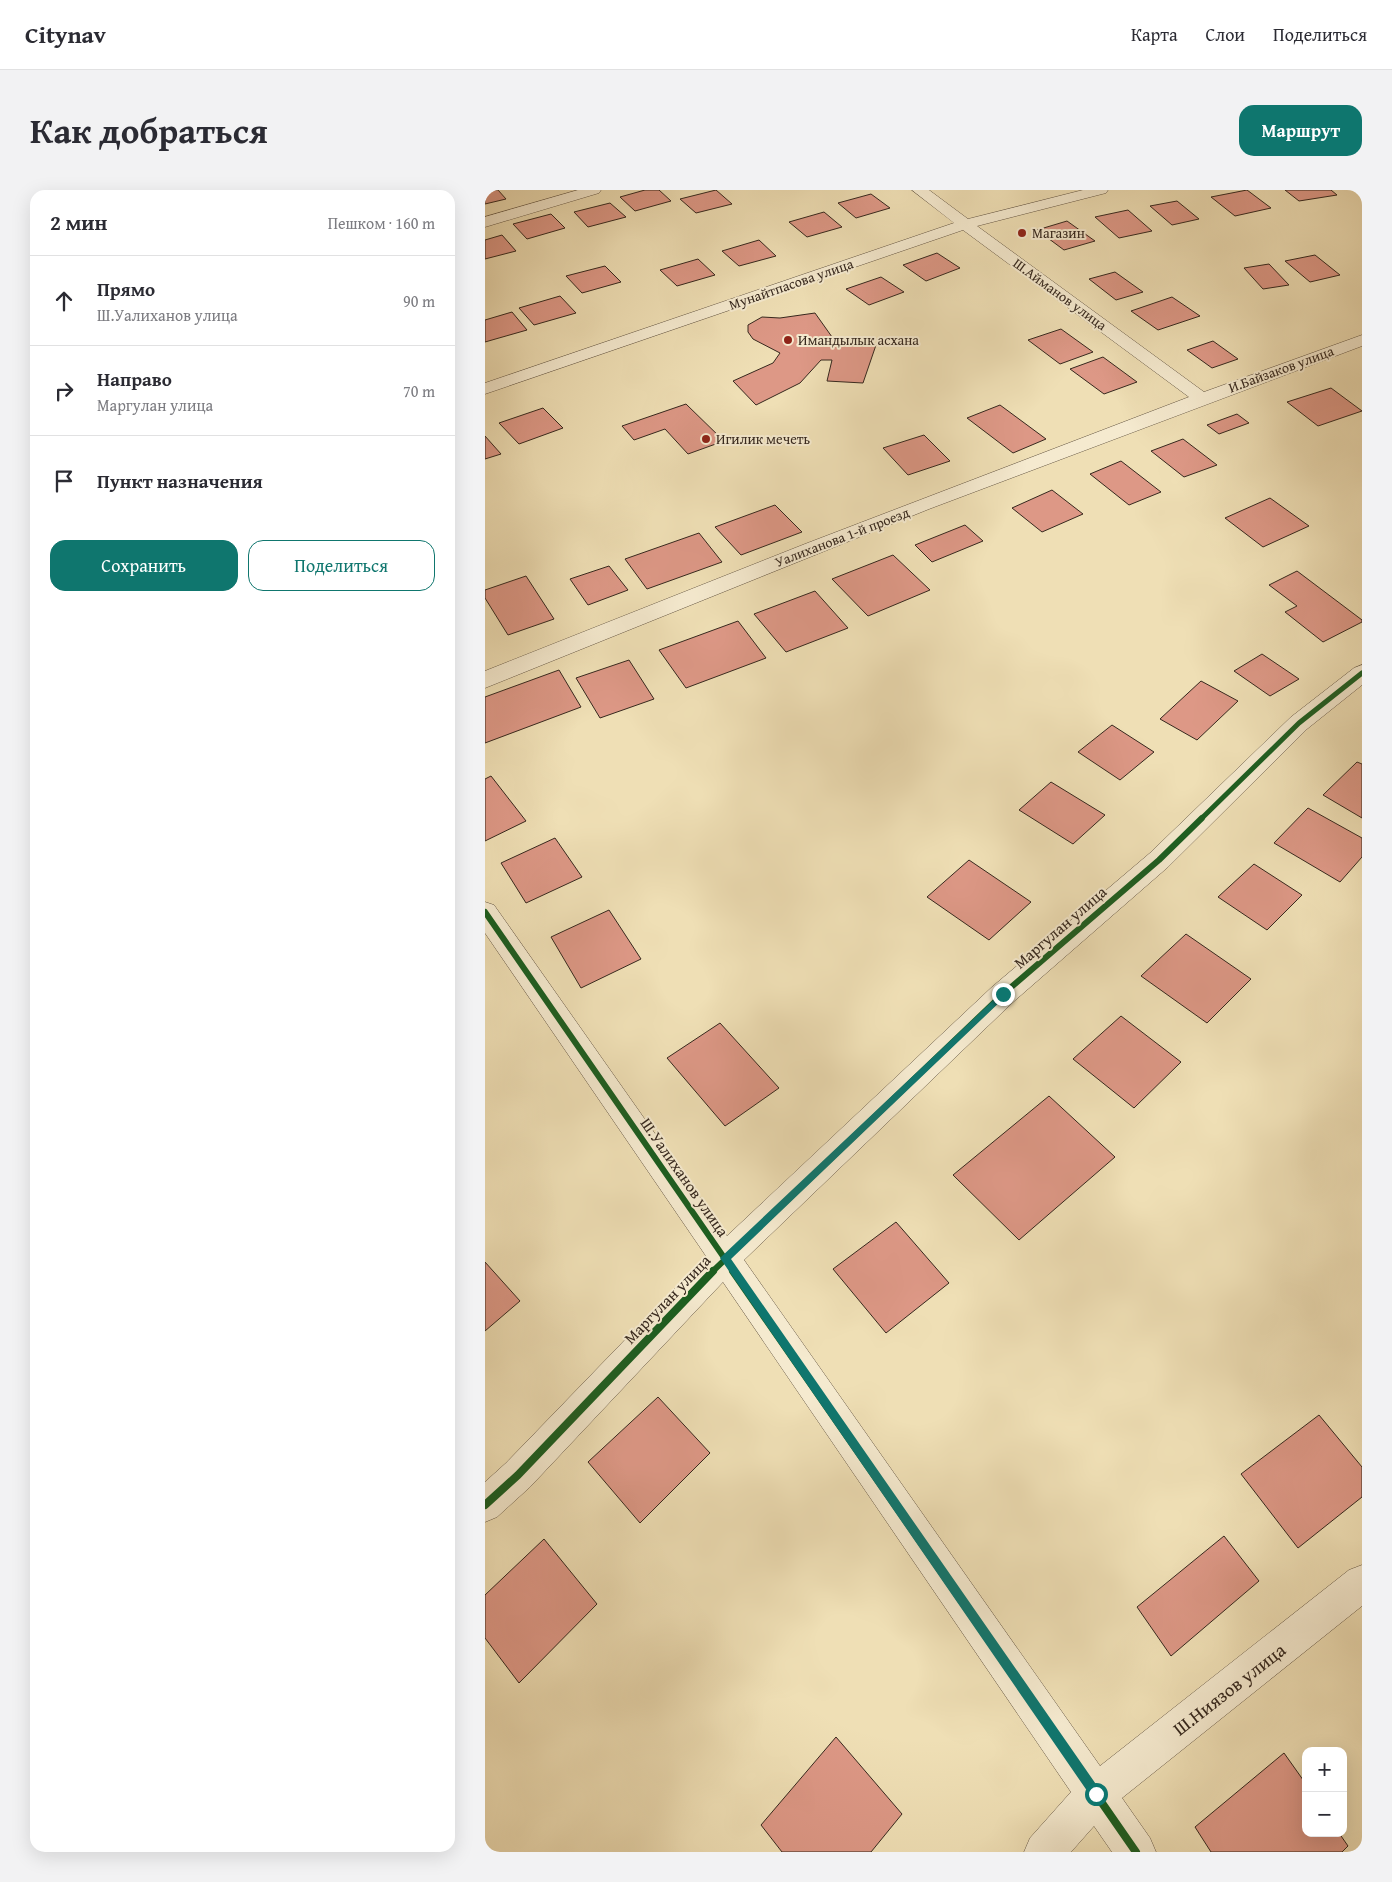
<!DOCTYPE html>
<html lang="ru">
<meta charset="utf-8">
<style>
body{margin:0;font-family:"Gentium Book Plus",serif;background:#f2f2f3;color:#2b2b33}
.controls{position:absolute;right:15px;bottom:15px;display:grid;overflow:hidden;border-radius:10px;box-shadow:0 5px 20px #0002}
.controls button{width:45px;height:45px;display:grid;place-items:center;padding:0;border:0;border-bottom:1px solid #e1e1e2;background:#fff;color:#2b2b33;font:25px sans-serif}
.stop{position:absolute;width:15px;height:15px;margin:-11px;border:4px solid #0f766e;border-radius:50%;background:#fff}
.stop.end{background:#0f766e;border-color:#fff;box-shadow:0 1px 5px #0008}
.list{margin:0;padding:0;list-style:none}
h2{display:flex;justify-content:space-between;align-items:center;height:65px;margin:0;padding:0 20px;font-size:21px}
h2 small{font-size:16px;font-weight:400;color:#7c7c81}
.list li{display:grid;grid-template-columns:32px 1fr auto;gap:15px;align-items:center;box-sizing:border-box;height:90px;padding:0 20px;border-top:1px solid #e1e1e2}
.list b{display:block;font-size:19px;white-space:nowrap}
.list p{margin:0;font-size:16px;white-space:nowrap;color:#7c7c81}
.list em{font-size:16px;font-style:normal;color:#7c7c81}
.actions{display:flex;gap:10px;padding:15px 20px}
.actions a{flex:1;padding:11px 0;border:1px solid #0f766e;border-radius:15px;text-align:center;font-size:18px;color:#0f766e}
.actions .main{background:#0f766e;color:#fff}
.icon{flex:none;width:28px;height:28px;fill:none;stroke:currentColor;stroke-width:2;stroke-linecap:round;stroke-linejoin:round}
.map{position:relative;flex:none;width:877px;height:1662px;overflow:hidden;border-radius:15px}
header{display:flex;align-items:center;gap:30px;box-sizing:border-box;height:70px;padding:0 25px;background:#fff;border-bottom:1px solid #e1e1e2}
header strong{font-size:24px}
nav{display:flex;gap:28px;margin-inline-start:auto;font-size:18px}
.intro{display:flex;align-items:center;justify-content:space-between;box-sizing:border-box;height:120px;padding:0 30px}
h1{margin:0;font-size:35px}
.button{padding:12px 22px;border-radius:15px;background:#0f766e;color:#fff;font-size:18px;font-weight:700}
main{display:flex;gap:30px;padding:0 30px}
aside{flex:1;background:#fff;border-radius:15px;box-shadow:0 5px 20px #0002}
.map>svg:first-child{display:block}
.building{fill:#dd9886;stroke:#36281e}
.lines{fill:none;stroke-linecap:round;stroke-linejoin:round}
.street-casing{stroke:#645644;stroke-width:1}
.street{fill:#f5eacf;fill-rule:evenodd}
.cycleway-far2-casing{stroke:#f5eacf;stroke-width:8}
.cycleway-far1-casing{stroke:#f5eacf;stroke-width:9}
.cycleway-casing{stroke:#f5eacf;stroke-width:11}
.cycleway-far2{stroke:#1b5e20;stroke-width:5}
.cycleway-far1{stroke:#1b5e20;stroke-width:6}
.cycleway{stroke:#1b5e20;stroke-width:8}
.route{fill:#0f766e}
.poi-dot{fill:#8f2418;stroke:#f5eacf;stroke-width:2}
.labels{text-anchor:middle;stroke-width:4;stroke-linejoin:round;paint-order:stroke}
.far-poi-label{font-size:14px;fill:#36281e;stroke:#f5eacf;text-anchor:start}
.far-street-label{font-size:14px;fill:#36281e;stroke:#f5eacf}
.street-label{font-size:16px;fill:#36281e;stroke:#f5eacf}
.near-street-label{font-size:19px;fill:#36281e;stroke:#f5eacf}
</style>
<header>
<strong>Citynav</strong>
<nav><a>Карта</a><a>Слои</a><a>Поделиться</a></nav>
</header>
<div class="intro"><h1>Как добраться</h1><a class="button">Маршрут</a></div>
<main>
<aside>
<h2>2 мин<small>Пешком · 160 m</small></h2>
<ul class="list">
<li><svg class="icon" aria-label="ahead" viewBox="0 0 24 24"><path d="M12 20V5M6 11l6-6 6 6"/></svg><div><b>Прямо</b><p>Ш.Уалиханов улица</p></div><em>90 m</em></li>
<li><svg class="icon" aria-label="right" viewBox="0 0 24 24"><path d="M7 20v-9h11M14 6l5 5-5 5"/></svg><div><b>Направо</b><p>Маргулан улица</p></div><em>70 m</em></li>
<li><svg class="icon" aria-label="arrive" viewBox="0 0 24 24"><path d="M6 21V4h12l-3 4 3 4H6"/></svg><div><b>Пункт назначения</b></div></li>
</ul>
<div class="actions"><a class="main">Сохранить</a><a>Поделиться</a></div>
</aside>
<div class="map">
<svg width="877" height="1662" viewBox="0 0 877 1662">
<rect width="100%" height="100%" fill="#efdfb5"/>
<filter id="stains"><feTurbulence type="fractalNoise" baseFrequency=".004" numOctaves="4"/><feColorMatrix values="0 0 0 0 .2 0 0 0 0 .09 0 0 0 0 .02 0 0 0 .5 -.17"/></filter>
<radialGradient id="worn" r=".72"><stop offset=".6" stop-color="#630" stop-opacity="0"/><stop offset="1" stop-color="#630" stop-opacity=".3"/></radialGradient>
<path class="building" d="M0 0H13L21 9 0 14Z
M160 0H174L186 11 150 21 135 7Z
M231 0 247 14 211 23 195 9Z
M762 0 786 18 750 26 726 7Z
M800 0H846L852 5 814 11Z
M386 4 405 18 371 28 353 13Z
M692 11 714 29 687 35 665 16Z
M125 13 141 27 103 37 89 22Z
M643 20 667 41 634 48 610 27Z
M339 22 357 37 322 47 304 32Z
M66 24 80 38 42 49 28 34Z
M582 31 610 51 579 60 552 40Z
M17 45 31 61 0 69V50Z
M274 50 291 66 254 76 237 61Z
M452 63 475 78 441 91 418 75Z
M830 65 855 85 825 92 800 71Z
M213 69 230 85 192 96 175 80Z
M784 74 804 95 778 99 759 78Z
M120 76 136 92 97 103 81 86Z
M630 82 658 102 631 110 604 89Z
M396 87 419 102 384 115 361 99Z
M75 106 91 123 49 135 34 118Z
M687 107 715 126 673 140 646 121Z
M27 122 42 140 0 152V130Z
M330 123 352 154 391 155 378 193 342 191 347 170H336L315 193 271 215 248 191 288 173 295 163 268 149 263 142V135L277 127 295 128Z
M576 139 608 162 575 174 543 150Z
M728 151 753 169 727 178 702 160Z
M618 167 652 192 619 204 585 179Z
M846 198 877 221 833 236 802 212Z
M201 214 239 251 203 264 180 239 149 250 137 236Z
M515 215 561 249 528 263 482 228Z
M58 218 78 238 34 254 14 233Z
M752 224 764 233 734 244 722 235Z
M439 245 465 271 423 285 398 258Z
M0 246 16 264 0 269Z
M698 249 732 275 699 287 666 261Z
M636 271 676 302 644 315 605 284Z
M567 300 598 324 557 342 527 318Z
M785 308 824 336 778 357 740 328Z
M290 315 317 342 256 365 230 337Z
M480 335 498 351 447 372 430 355Z
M214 343 237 372 162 399 140 369Z
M408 365 445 400 383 426 347 389Z
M124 376 143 400 103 415 85 389Z
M812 381 877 430V432L838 452 800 422 812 416 784 395Z
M41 386 69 429 23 445 0 408V400Z
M330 401 363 438 301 462 269 424Z
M253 431 281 468 201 498 174 460Z
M777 464 814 489 785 506 749 481Z
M144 470 169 509 115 528 91 488Z
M74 480 96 517 0 553V507Z
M716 491 753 511 712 550 675 529Z
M627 535 669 562 635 590 593 562Z
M872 572 877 574V628L838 605Z
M6 586 41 631 0 651V589Z
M566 592 620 625 588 654 534 620Z
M823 618 877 648V667L855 692 789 653Z
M70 648 97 687 41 713 16 673Z
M484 670 546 712 504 750 442 707Z
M769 674 817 705 782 740 733 707Z
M124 720 156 769 96 798 66 747Z
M701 744 766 789 722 833 656 786Z
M636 826 696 872 649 918 588 869Z
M235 833 294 898 240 936 182 868Z
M564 906 630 967 534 1050 468 985Z
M411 1032 464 1093 401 1143 348 1079Z
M0 1072 35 1111 0 1141Z
M173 1207 225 1263 155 1333 103 1272Z
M834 1225 877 1277V1307L813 1358 756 1284Z
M739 1346 774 1391 686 1466 652 1417Z
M59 1349 112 1414 34 1493 0 1448V1405Z
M351 1547 417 1624 386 1662H297L276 1635Z
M799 1563 821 1594V1643H854L863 1656 857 1662H726L710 1637Z"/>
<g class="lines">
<defs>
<path id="street" d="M93 0H116L114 3 0 37V27Z
M427 0H444L483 29 598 0H623L621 3 492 36 719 202 877 145V156L444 319 0 498V481L320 354 704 207 478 40 0 204V193L469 33Z
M877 475V495L822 539 683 677 527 813 259 1070 615 1576 864 1380 877 1375V1416L637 1608 665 1648 671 1662H627L609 1636 586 1662H539L545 1648 586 1602 238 1092 45 1297 12 1327 0 1332V1292L21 1273 221 1066 0 743V712L9 715 242 1046 507 797 665 663 806 527 869 478Z"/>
</defs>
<use href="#street" class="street-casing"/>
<use href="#street" class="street"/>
<defs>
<path id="cycleway-far2" d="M716 629 814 533 877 483"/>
<path id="cycleway-far1" d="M0 722 249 1082
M227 1082 517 805 674 670 717 628"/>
<path id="cycleway" d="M248 1081 651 1662
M0 1315 33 1285 228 1081"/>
</defs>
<use href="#cycleway-far2" class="cycleway-far2-casing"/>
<use href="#cycleway-far1" class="cycleway-far1-casing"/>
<use href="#cycleway" class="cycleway-casing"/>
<use href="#cycleway-far2" class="cycleway-far2"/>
<use href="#cycleway-far1" class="cycleway-far1"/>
<use href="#cycleway" class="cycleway"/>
</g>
<path class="route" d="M518 801 522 804 520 807 246 1069 615 1600 617 1604 611 1610 607 1608 235 1068Z"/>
<g class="poi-dot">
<circle cx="537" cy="43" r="5"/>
<circle cx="303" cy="150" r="5"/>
<circle cx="221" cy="249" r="5"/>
</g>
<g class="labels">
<g class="far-poi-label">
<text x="547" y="48">Магазин</text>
<text x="313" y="155">Имандылык асхана</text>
<text x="231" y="254">Игилик мечеть</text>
</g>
<g class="far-street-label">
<text transform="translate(306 94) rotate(-19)" y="5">Мунайтпасова улица</text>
<text transform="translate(575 104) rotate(36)" y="5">Ш.Айманов улица</text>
<text transform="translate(796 179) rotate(-20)" y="5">И.Байзаков улица</text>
<text transform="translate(357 347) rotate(-21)" y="5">Уалиханова 1-й проезд</text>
</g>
<g class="street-label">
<text transform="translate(575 737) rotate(-41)" y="6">Маргулан улица</text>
<text transform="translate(200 987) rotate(55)" y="6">Ш.Уалиханов улица</text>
<text transform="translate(182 1109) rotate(-46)" y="6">Маргулан улица</text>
</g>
<g class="near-street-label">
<text transform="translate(744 1499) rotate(-38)" y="7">Ш.Ниязов улица</text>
</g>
</g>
<rect width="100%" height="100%" filter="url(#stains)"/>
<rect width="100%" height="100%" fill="url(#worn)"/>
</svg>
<div class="controls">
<button>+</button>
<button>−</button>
</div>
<div class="stop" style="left:611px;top:1604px"></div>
<div class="stop end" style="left:518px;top:804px"></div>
</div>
</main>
